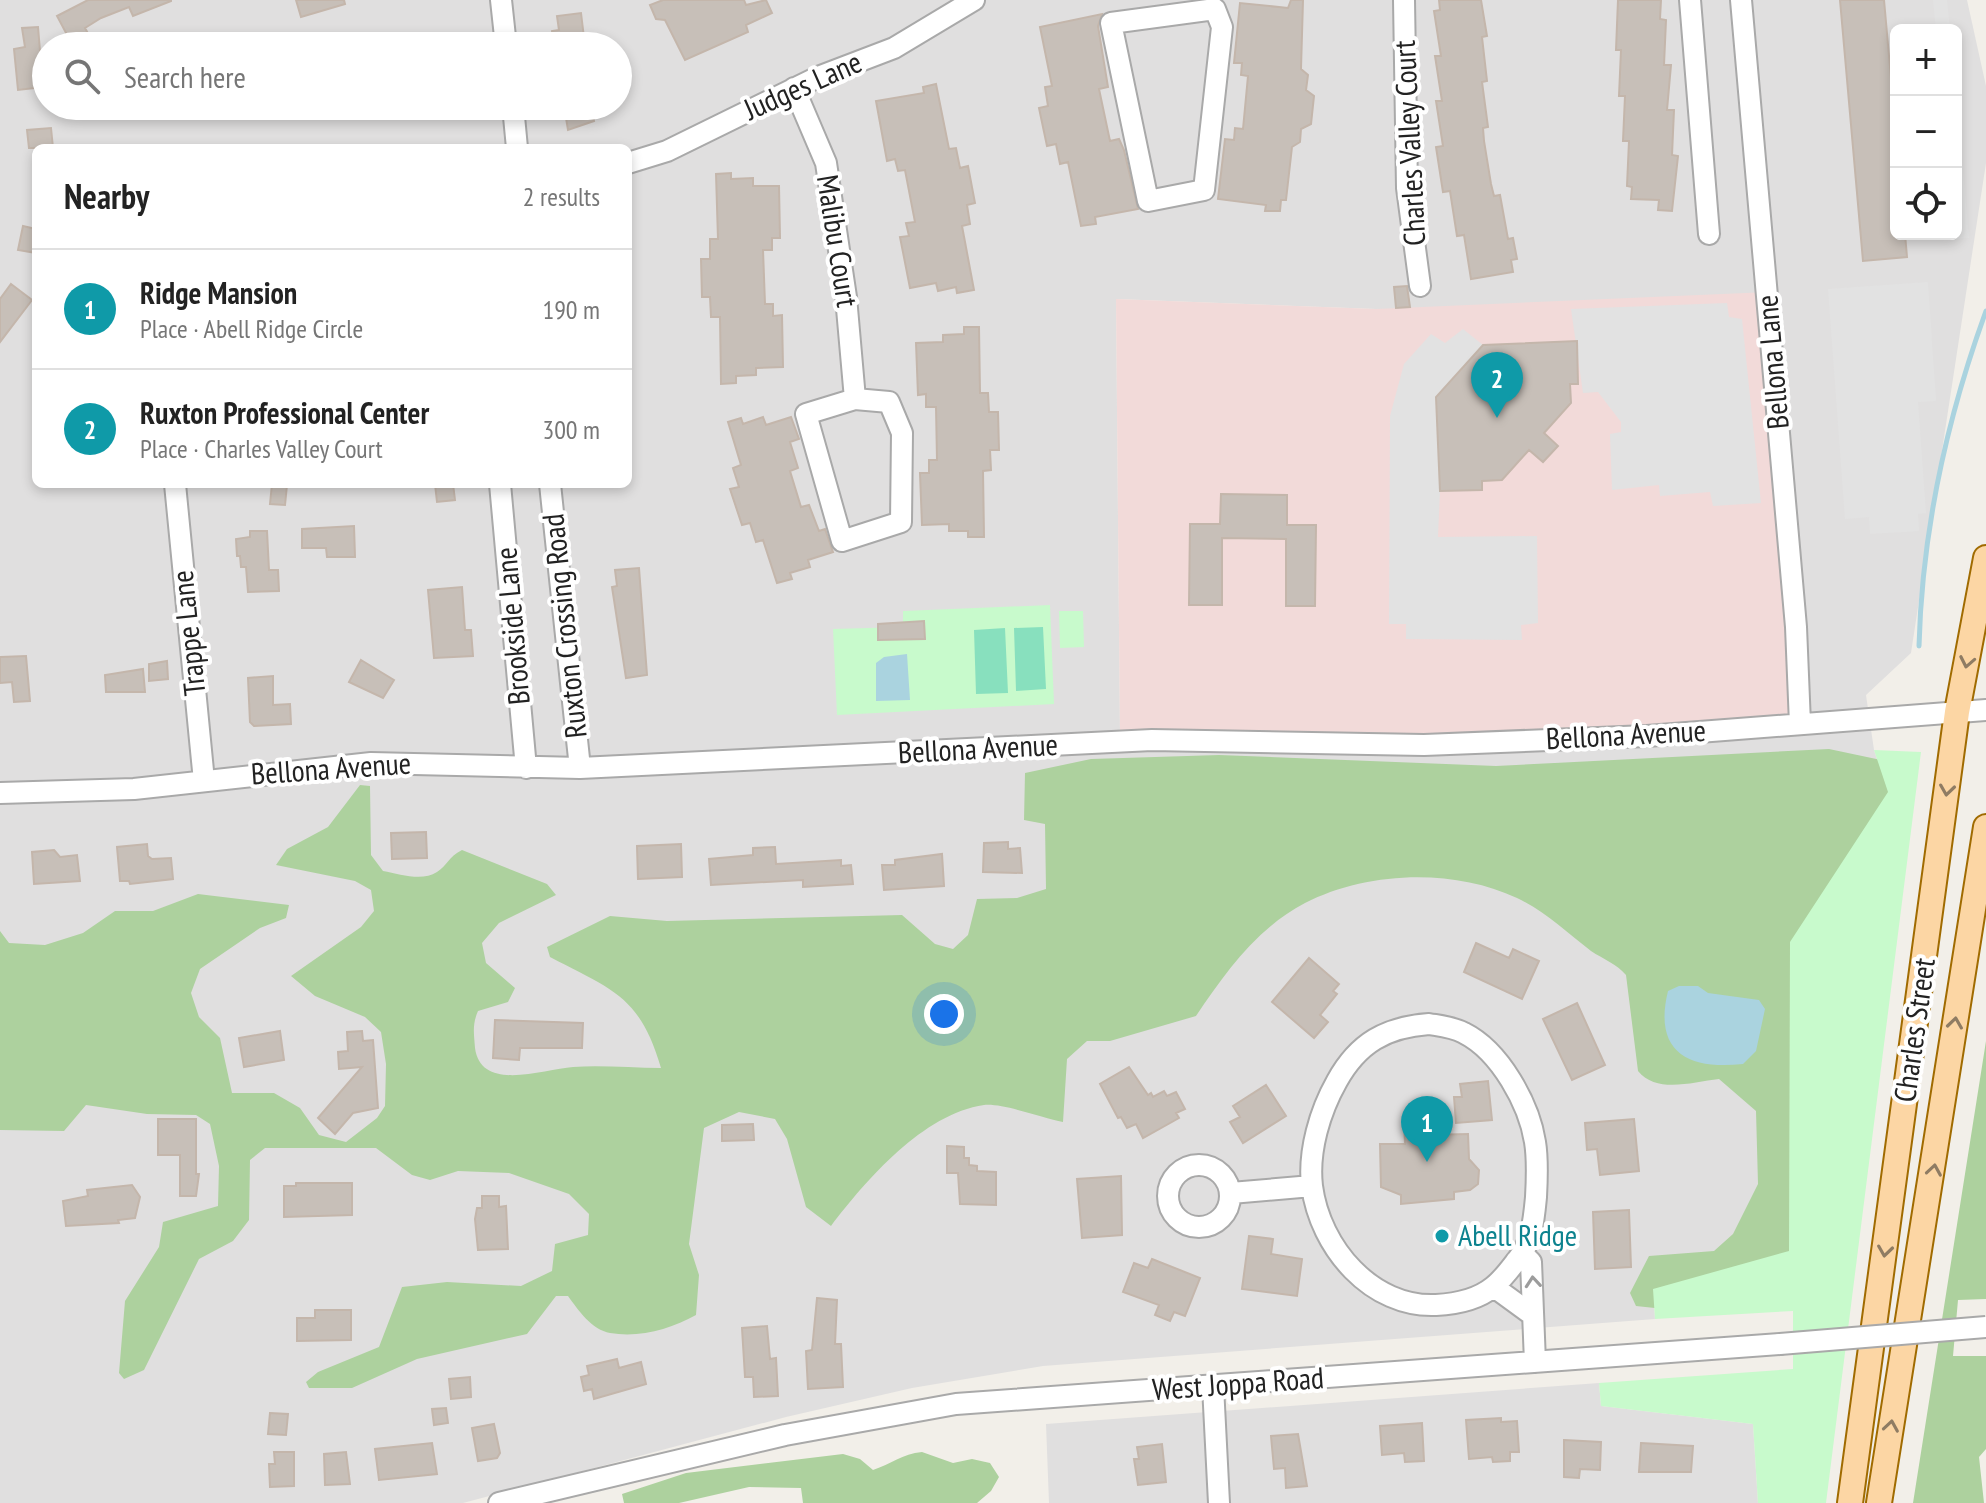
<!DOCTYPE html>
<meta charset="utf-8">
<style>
body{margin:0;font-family:"PT Sans Narrow",sans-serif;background:#f6f6f6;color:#222}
.controls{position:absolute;right:24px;top:24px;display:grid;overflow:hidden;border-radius:12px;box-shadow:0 4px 12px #0003}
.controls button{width:72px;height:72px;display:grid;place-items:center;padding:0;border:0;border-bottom:2px solid #e0e0e0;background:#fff;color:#222;font:40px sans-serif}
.you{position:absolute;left:944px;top:1014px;width:28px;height:28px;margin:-20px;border:6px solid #fff;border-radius:50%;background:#1a73e8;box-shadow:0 0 0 12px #1a73e833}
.badge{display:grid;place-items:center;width:52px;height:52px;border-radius:50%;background:#d40000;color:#fff;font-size:26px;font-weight:700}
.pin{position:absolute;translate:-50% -66px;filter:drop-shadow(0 2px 4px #0008)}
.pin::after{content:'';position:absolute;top:42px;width:28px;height:24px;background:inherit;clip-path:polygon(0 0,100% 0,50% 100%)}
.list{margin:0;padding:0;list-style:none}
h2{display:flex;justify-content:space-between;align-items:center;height:104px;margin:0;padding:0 32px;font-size:34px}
h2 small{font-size:26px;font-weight:400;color:#767676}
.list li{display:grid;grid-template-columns:52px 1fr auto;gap:24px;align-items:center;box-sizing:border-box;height:120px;padding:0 32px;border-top:2px solid #e0e0e0}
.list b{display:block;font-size:30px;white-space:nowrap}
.list p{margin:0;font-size:26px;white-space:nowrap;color:#767676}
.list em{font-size:26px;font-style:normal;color:#767676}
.icon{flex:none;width:44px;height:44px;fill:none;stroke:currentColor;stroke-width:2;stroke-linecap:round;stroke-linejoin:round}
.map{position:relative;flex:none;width:1986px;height:1503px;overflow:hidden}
.search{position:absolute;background:#fff;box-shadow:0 4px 12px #0003;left:32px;top:32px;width:600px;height:88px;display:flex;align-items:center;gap:20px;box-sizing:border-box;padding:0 28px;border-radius:44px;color:#767676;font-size:30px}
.panel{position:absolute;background:#fff;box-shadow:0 4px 12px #0003;left:32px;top:144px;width:600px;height:344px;border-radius:12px}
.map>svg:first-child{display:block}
.residential{fill:#e0dfdf;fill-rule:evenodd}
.commercial{fill:#f2dad9}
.forest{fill:#add19e}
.park{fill:#c8facc}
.pitch{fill:#88e0be}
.parking{fill:#e2e2e2}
.water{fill:#aad3df}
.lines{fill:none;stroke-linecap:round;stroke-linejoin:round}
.stream{stroke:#aad3df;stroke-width:5}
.building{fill:#c7bfb8;stroke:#c4b6ab;stroke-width:2}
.minor-casing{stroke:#a9a9a9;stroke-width:24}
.major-casing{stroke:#a06b00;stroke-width:28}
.minor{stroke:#fff;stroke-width:20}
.major{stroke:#fcd6a4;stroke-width:24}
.minor-bridge-casing{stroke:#a9a9a9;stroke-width:24;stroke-linecap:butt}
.minor-bridge{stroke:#fff;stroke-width:20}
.oneway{stroke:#8f7c63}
.oneway2{stroke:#9c9c9c}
.culture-dot{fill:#0f9aa8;stroke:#fff;stroke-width:3}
.labels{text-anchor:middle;stroke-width:8;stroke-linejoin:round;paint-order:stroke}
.street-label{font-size:30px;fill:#222;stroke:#fff}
.culture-label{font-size:30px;fill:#0d838f;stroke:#fff;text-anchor:start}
</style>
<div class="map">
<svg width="1986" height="1503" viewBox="0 0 1986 1503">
<rect width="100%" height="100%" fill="#f2efe9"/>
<path class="residential" d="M0 0H1967L1986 86V163L1911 653 1866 695 1874 750 1888 792 1790 1251 1653 1289 1655 1319 1043 1366 912 1388 786 1417 463 1503H0ZM1896 30H1956V234H1896ZM46 46H618V106H46ZM36 148H628V484H36ZM1116 299 1376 309 1120 737Z
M1599 1383 1601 1406 1753 1424 1758 1503H1049L1046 1424Z"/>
<path class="commercial" d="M1769 292 1801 728 1454 740 1120 737 1116 299 1376 309Z"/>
<path class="forest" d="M1829 749 1900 764 1859 1226 1683 1311 1636 1306 1630 1293 1649 1256 1714 1251 1733 1234 1758 1184 1756 1111 1719 1079C1692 1082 1657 1094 1638 1071L1626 975C1617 964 1603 959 1591 951 1566 932 1546 912 1517 898 1454 868 1367 871 1305 903 1257 928 1225 973 1196 1016L1110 1041H1087L1067 1059 1063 1122C1043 1118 1003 1103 984 1105 923 1114 867 1179 831 1226L806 1207 787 1139 775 1119 739 1112 704 1128 689 1244 699 1275 696 1315C671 1329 640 1338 610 1333 592 1330 578 1310 568 1296H556L527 1334 417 1359 352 1388H309L306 1382 318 1372 379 1347 402 1287 447 1282 521 1286 552 1271 555 1244 588 1235 589 1214 569 1194 509 1173 458 1171 430 1180 412 1175 376 1148H265L250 1160 249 1220 233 1241 199 1259 144 1370 124 1379 119 1373 125 1301 159 1247 163 1222 218 1206 219 1166 210 1124 196 1115 147 1114 86 1105 64 1131 0 1130V931L9 943 45 945 83 933 115 911H153L198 894 289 905 286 918 260 928 200 969 191 993 199 1017 220 1038 232 1093H274L300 1108 319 1135 346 1142 377 1118 385 1106 386 1064 381 1032 365 1017 315 996 291 976 361 927 374 911 371 890 355 881 276 865 287 849 328 827 360 785 370 786 371 855 383 871C400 874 422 882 437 872 447 866 448 857 462 850L547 884 556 895 499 923 482 943 486 963 515 988 508 1002 478 1011C472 1025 474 1033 475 1048 481 1093 544 1069 573 1067 602 1065 632 1068 661 1068 640 996 613 990 550 957L547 947 610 916 667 921 902 915 935 944 953 949 968 935 977 899 1017 898 1046 889 1045 824 1024 820 1025 773 1091 759 1219 755 1496 766Z
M1986 1041V1299L1958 1300 1953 1356H1986V1449L1979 1457 1984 1503H1913Z
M922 1452 953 1463 972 1459 990 1463 999 1477 991 1491 977 1503H803L801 1488 749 1487 679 1503H624L622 1494 686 1473 843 1454 860 1459 873 1470C891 1464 902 1454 922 1452Z"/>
<path class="park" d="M1050 605 1054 704 837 715 833 629 903 627V611Z
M1059 611H1083L1084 647 1060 648Z
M1874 750 1921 752 1826 1503H1758L1753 1424 1601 1406 1599 1383 1793 1369V1311L1655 1319 1653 1289 1789 1251 1790 942 1888 792Z"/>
<path class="pitch" d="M1043 627 1046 689 1016 691 1014 628Z
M1005 628 1008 693 976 694 974 630Z"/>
<path class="parking" d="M1933 0H1947L1950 30H1936Z
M1956 95 1969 238 1954 239 1956 234Z
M1928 282 1936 401 1918 402 1926 513 1918 514 1919 531 1870 534 1869 517 1845 519 1828 289Z
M1727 303 1729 317 1742 319 1761 503 1713 506 1710 492 1660 496 1659 485 1612 490 1610 434 1621 432V422L1598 392 1583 393 1571 309Z
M1463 329 1483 345 1436 397 1440 491 1438 537 1537 536 1538 623 1521 625 1522 640 1406 639V624H1389L1390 416 1404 364 1431 334 1445 343Z"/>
<path class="water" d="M907 654 910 700 876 701V663L884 657Z
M1679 986H1698L1708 993 1759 1000 1765 1009 1756 1051 1743 1064C1688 1070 1653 1052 1668 991Z"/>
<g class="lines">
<path class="stream" d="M1919 646C1922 532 1947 418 1986 311"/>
</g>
<path class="building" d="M88 0H171V1L133 16 129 7 101 18 85 28 95 46H73L57 16Z
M296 0H344L345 4 301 17Z
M663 0H744L746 5 766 0 772 13 746 25 748 32 685 60 665 20 656 19 650 5Z
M1291 0H1303L1301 69 1308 75 1306 90 1314 96 1311 124 1301 129 1300 142 1292 147 1286 200H1281L1280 211H1265L1266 205 1218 199 1225 139 1234 140 1235 128 1243 129 1248 76 1241 75 1242 63H1234L1240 3 1288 8Z
M1439 0H1481L1487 36 1482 37 1487 81 1482 82 1488 127 1483 128 1484 141 1491 184 1494 196 1500 195 1508 239 1513 238 1517 259 1511 260 1513 272 1471 279 1464 235 1457 236 1450 191 1443 192 1436 147 1443 146 1436 101H1442L1435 56H1441L1434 11 1440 10Z
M1618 0H1661L1660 19 1666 20 1664 65H1671L1667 110H1674L1672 155 1678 156 1672 211 1658 210 1659 200 1631 199 1632 187 1627 186 1629 141H1623L1625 96H1619L1621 50H1616Z
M1840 0H1884L1896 134V234H1905L1907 257 1863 261Z
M581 13 585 46H554L552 31 559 30 557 16Z
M1102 14 1098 26 1108 87 1099 89 1110 141 1119 139 1124 150 1138 209 1095 217 1096 224 1081 226 1068 162 1060 164 1056 144 1047 146 1039 108 1048 106 1045 87 1052 86 1040 27Z
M38 27 43 87 18 90 14 49 25 47 22 28Z
M936 84 949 149 956 148 960 168 968 166 975 203 967 205 970 224 962 226 974 290 957 293 956 287 938 291 936 283 910 288 900 237 909 236 906 223 915 222 905 170 898 171 895 159 887 161 876 101 924 93 923 87Z
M564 106H591L594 121 568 130Z
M51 128 53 148H29L27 130Z
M731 173V179L753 178V186H779L780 238H772V250H763L765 304H773V316L782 315 783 367 756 368V375L736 376V383L721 384 720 317H711L710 297H702L701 259H710V239H718L716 174Z
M23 226 36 229V253L18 250Z
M11 284 32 300 0 342V299Z
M1407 286 1410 307 1396 308 1394 287Z
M964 327H979L980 393H988L989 412H998L999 450H990L991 470 983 471 984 537H968V531H949V524L922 525 920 473H929V460H937L936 407H926V394L918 395 916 343 943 342V335L964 334Z
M1577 341 1578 384H1570L1571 403 1544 433 1558 446 1543 462 1529 450 1502 480 1482 481V490L1440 491 1436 397 1483 345Z
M763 417 766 425 791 417 799 439 790 442 798 468 790 471 801 507 809 505 819 531 825 529 833 552 808 560 810 567 790 573 792 579 777 583 763 540 756 542 750 523 742 525 730 489 739 487 733 468 741 465 728 422 741 418 743 424Z
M272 484 287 485 285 505 270 504Z
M435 484H453L455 500 437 502Z
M1221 494 1287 495V525H1316L1315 606H1286V539L1222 538V605H1189L1190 524H1220Z
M354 526 355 557H327L326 548H302V529Z
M250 531H267L269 570H278L279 591 248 592 246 567H241L240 556H237L236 539 250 537Z
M639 568 647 675 626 678 612 587 617 586 615 570Z
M462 587 465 630H471L473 656 434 658 428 590Z
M924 621 925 639 878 640V624Z
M26 656 30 701 14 702 12 682 0 683V657Z
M361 660 394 680 383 698 349 682Z
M167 661 168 679 149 681V664Z
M143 669 145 692H106L105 675Z
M273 676V705L290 704 291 724 254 726 250 722 248 678Z
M426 832 427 858 392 859 391 833Z
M1008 842V849L1020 848 1022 873 983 872 984 843Z
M147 844 148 856 152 859 171 858 173 879 130 884 129 881H120L117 847Z
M681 844 682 877 638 879 637 846Z
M775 847 776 864 841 860V866L851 865 853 884 803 887V880L711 885 709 859 753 855V848Z
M54 850 60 857 77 855 80 881 34 884 32 852Z
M942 854 944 886 884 890 882 865H895V860Z
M1476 943 1509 958 1513 949 1539 961 1522 999 1464 972Z
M1309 958 1339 984 1333 991 1337 994 1320 1015 1328 1022 1314 1038 1272 1002Z
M1577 1003 1605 1065 1572 1080 1543 1019Z
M495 1020 583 1023 582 1048H520L519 1060 493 1058Z
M280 1031 284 1060 244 1067 239 1038Z
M362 1031 363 1041 373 1040 378 1108 353 1113 335 1134 318 1118 362 1067 339 1069 338 1052 348 1051 347 1032Z
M1129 1067 1148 1095 1151 1093 1153 1097 1164 1091 1167 1096 1176 1092 1185 1109 1176 1113 1179 1118 1143 1138 1136 1124 1127 1128 1121 1117 1118 1118 1100 1084Z
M1488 1081 1492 1120 1456 1123 1454 1097H1462L1460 1084Z
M1266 1085 1286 1116 1243 1143 1230 1122 1240 1117 1233 1106Z
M158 1119H196V1174H199L196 1196H180V1155H158Z
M1634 1119 1639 1171 1600 1175 1597 1149 1587 1150 1585 1123Z
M1404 1122 1424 1123 1426 1135 1468 1134 1469 1159 1479 1170 1478 1184 1470 1190 1454 1192V1199L1401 1204V1195L1381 1187 1380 1144H1405Z
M753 1124 754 1140 722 1141V1125Z
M947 1146 964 1147V1158H969V1165L977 1166V1171L996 1172V1205L960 1204 958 1173H947Z
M1121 1176 1122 1235 1082 1238 1077 1179Z
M296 1183H352V1215L284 1217V1186H296Z
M132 1185 140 1197 135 1218 118 1220 119 1223 66 1226 63 1201 88 1196 87 1190Z
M482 1196H499V1207L506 1206 508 1249 478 1250 475 1219 477 1208H482Z
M1629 1210 1631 1267 1595 1269 1593 1212Z
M1249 1236 1273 1239 1271 1254 1302 1259 1297 1296 1242 1289Z
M1152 1259 1200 1278 1185 1316 1174 1312 1170 1321 1155 1315 1159 1305 1123 1292 1134 1263 1148 1268Z
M817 1298 837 1300 835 1344H841L843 1387 808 1389 806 1351 812 1350Z
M315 1310H351V1340L297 1341V1318H315Z
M767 1326 770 1359 776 1358 778 1396 754 1397 753 1377H745L742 1328Z
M617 1359 619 1368 641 1362 646 1384 594 1399 592 1389 584 1391 581 1377 589 1375 587 1366Z
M470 1377 471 1397 451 1399 449 1379Z
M446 1408 448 1423 434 1425 432 1409Z
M270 1413 288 1414 286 1435 268 1434Z
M1501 1418V1422L1517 1421 1519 1452H1510V1461L1493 1462 1492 1457 1469 1459 1466 1420Z
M1422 1423 1424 1461 1405 1462 1404 1453 1382 1455 1380 1426Z
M494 1424 500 1453 497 1458 478 1461 472 1428Z
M1298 1434 1307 1486 1286 1488 1285 1468 1274 1469 1271 1436Z
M1564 1440 1601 1442 1600 1470 1580 1469 1579 1478 1564 1477Z
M432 1443 437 1474 379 1480 375 1449Z
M1641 1443 1693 1446 1691 1472H1639Z
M1162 1444 1166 1482 1138 1485 1134 1459H1139L1137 1447Z
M274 1452H294V1486L270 1487 269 1464H275Z
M346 1452 350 1484 325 1485 324 1454Z"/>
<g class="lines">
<defs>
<path id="minor" d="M501 0 506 46
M1404 0 1407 188 1420 286
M1690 0 1709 234
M1741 0 1796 627 1800 724
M1215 9 1222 27 1204 190 1148 201 1111 23Z
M794 88 826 163 846 297 855 399
M513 106 517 148
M628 163 667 151 818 77 894 48 974 0
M855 399 889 402 902 433 901 522 842 541 806 414Z
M175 484 204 781
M500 484 526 768
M550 484 580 768
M0 793 134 789 371 763 580 768 1152 740 1424 745 1647 736 1986 710
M1429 1024C1441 1026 1453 1027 1464 1033 1500 1051 1529 1104 1535 1142 1538 1160 1537 1179 1536 1197 1534 1218 1532 1244 1517 1260 1510 1269 1502 1280 1493 1287 1477 1300 1456 1304 1436 1305 1372 1308 1320 1248 1312 1186 1308 1151 1320 1111 1337 1081 1358 1043 1386 1027 1429 1024Z
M1168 1196a31 31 0 1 1 62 0a31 31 0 1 1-62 0Z
M1231 1193 1312 1186
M1523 1254 1531 1262 1535 1362
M1494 1287 1531 1314
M1213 1386 1219 1503
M499 1503 785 1435 956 1404 1780 1344"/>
<path id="major" d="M1850 1503 1957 712 1986 558
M1879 1503 1986 827"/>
</defs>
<use href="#minor" class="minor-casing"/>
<use href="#major" class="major-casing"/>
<use href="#minor" class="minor"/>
<use href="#major" class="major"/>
<defs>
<path id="minor-bridge" d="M1780 1344 1986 1327"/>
</defs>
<use href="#minor-bridge" class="minor-bridge-casing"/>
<use href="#minor-bridge" class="minor-bridge"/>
</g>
<defs><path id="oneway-chevron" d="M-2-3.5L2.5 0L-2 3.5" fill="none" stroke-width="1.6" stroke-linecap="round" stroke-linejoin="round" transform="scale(2)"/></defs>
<g class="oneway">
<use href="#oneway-chevron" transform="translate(1967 662) rotate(101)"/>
<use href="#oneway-chevron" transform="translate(1947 790) rotate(98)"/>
<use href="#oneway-chevron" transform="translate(1955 1023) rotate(-82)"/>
<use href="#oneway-chevron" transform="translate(1934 1170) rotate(-81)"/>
<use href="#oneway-chevron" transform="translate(1885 1251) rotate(98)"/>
<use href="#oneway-chevron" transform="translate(1891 1426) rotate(-81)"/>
</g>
<use class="oneway2" href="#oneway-chevron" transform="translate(1533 1282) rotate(-95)"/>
<circle class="culture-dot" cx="1442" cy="1236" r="8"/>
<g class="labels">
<g class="street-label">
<text transform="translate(803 86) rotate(-24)" y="10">Judges Lane</text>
<text transform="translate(1410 143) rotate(-93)" y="10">Charles Valley Court</text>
<text transform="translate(837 241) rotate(81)" y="10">Malibu Court</text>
<text transform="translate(1773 362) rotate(-95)" y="10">Bellona Lane</text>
<text transform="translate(513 626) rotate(-95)" y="10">Brookside Lane</text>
<text transform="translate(565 626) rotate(-96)" y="10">Ruxton Crossing Road</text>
<text transform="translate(189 633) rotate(-96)" y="10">Trappe Lane</text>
<text transform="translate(1626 735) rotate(-3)" y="10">Bellona Avenue</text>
<text transform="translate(978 749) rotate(-3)" y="10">Bellona Avenue</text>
<text transform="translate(331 769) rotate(-4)" y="10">Bellona Avenue</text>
<text transform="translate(1915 1030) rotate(-82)" y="10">Charles Street</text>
<text transform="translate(1238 1384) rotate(-4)" y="10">West Joppa Road</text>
</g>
<g class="culture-label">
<text x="1458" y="1246">Abell Ridge</text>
</g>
</g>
</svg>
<div class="controls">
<button>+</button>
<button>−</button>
<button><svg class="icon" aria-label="locate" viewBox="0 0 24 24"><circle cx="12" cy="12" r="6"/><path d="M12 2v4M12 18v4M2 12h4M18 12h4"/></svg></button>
</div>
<div class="you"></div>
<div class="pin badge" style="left:1427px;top:1162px;background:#0f9aa8">1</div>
<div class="pin badge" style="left:1497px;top:418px;background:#0f9aa8">2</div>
<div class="search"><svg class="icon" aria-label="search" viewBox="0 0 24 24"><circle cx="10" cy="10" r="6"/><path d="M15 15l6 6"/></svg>Search here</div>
<section class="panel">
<h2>Nearby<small>2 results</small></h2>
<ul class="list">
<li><span class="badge" style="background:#0f9aa8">1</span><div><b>Ridge Mansion</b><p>Place · Abell Ridge Circle</p></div><em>190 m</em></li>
<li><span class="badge" style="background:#0f9aa8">2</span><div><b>Ruxton Professional Center</b><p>Place · Charles Valley Court</p></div><em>300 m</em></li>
</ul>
</section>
</div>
